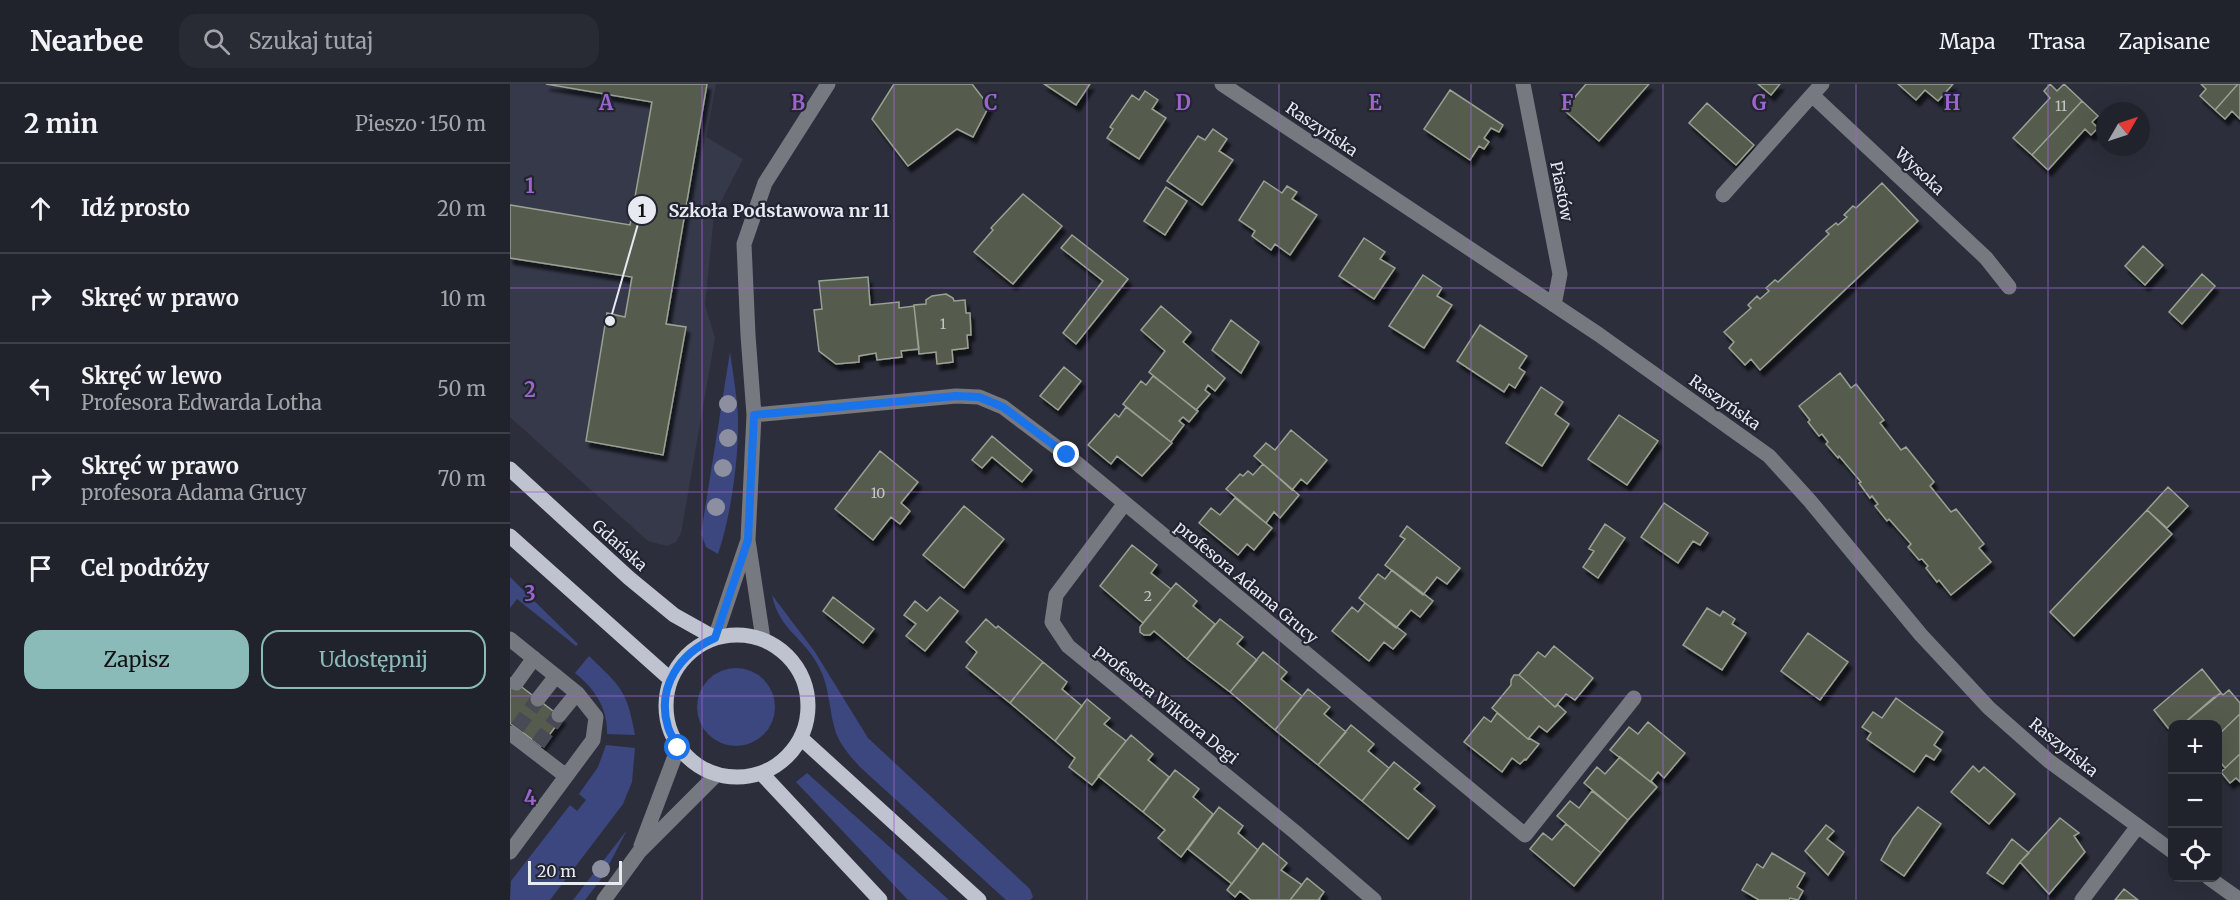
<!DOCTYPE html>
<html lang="pl">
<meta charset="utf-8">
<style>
body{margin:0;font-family:Merriweather,serif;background:#292b34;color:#f1f3f6}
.controls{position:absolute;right:18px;bottom:18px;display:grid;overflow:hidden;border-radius:12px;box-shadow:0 6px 24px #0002}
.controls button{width:54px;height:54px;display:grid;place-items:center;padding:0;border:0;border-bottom:2px solid #3e4048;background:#21232c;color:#f1f3f6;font:30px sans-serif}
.compass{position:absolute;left:1586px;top:18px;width:54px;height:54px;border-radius:50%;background:#21232c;box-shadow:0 6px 24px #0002;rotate:51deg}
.scale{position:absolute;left:18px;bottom:15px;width:94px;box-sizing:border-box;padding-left:6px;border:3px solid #e8eaf2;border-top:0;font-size:16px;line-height:21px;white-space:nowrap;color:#e8eaf2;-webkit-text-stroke:4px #222531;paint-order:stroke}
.stop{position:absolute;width:18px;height:18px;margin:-14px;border:4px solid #1a73e8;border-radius:50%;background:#fff}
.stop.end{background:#1a73e8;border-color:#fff;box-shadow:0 2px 6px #0008}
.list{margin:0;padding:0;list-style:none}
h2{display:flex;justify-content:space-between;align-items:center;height:78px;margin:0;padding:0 24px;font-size:26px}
h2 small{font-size:20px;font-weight:400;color:#a2a4a9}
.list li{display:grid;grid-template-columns:39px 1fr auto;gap:18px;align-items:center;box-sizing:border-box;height:90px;padding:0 24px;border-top:2px solid #3e4048}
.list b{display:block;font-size:22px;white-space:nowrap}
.list p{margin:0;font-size:20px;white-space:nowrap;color:#a2a4a9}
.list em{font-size:20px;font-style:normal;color:#a2a4a9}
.actions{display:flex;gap:12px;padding:18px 24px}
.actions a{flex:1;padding:14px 0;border:2px solid #8bbbb9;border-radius:18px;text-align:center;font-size:21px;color:#8bbbb9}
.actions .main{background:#8bbbb9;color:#111}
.icon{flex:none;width:33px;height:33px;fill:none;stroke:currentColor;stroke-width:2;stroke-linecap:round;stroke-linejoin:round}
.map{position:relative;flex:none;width:1730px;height:816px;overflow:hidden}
header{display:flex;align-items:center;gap:36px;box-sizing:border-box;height:84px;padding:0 30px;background:#21232c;border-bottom:2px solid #3e4048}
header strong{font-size:28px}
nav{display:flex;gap:33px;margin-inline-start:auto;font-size:21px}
.search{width:420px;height:54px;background:#292b34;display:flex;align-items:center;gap:15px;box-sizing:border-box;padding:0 21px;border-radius:18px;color:#a2a4a9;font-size:22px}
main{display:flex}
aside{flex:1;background:#21232c}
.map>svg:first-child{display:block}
.built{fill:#35394a}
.green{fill:#3c467f}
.building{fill:#545b4e;stroke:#99a192;stroke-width:1.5;filter:url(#shadow)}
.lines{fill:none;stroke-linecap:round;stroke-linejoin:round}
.minor-tunnel{stroke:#484b56;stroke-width:15;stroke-dasharray:15 8;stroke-linecap:butt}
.minor{stroke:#777980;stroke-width:15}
.major{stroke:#bfc3d0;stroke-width:15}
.tree{fill:#8b8fa0}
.route{stroke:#1a73e8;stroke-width:8}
.grid{fill:none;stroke:#9c65ce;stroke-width:1.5;stroke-opacity:0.55}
.labels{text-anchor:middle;stroke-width:4.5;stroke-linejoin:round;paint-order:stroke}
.number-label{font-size:14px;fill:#c3c6c9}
.street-label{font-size:16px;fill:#e8eaf2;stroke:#222531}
.grid-label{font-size:20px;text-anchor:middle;font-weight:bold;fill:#9c65ce;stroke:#222531;stroke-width:4.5;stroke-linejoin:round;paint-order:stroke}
.leader{fill:none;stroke:#e8eaf2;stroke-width:2}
.callout-dot{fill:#e8eaf2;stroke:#222531;stroke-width:2}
.mark-label{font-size:18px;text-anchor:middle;font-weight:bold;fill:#111}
.callout-label{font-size:18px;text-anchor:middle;font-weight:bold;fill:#e8eaf2;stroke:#222531;stroke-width:4.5;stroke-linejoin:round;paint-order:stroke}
</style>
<header>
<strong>Nearbee</strong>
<div class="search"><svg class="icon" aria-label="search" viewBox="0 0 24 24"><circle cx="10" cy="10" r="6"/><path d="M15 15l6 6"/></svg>Szukaj tutaj</div>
<nav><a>Mapa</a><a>Trasa</a><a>Zapisane</a></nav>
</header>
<main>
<aside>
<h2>2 min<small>Pieszo · 150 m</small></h2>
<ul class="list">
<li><svg class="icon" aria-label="ahead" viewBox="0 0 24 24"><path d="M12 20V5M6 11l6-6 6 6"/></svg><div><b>Idź prosto</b></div><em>20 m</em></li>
<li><svg class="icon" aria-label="right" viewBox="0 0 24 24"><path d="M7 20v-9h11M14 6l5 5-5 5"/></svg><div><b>Skręć w prawo</b></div><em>10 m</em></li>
<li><svg class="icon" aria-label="left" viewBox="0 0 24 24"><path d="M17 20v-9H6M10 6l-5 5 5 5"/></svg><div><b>Skręć w lewo</b><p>Profesora Edwarda Lotha</p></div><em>50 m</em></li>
<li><svg class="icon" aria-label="right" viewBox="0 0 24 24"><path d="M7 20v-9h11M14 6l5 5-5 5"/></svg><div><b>Skręć w prawo</b><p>profesora Adama Grucy</p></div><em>70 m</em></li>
<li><svg class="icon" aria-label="arrive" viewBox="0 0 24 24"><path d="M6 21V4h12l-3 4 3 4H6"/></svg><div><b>Cel podróży</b></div></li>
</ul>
<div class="actions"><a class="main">Zapisz</a><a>Udostępnij</a></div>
</aside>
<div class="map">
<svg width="1730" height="816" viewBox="0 0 1730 816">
<defs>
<filter id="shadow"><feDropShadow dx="3.5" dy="6" stdDeviation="1.5" flood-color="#0009"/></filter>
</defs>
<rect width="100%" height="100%" fill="#2c2f3b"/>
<path class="built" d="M0 0H206L196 53 233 75 204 131 195 221 205 254 171 449 166 458 157 462 138 457 0 333Z"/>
<path class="green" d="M220 268C223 290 227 311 228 333 229 374 221 432 208 470L196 463 191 450Z
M0 493 68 560 66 562 7 515 0 524Z
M262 511 305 568 358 654 520 805 523 813 520 816H496L350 683C341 673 331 662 326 649 319 628 320 603 309 583 294 553 269 546 262 511Z
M79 572C111 603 117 606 125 651L97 650C98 624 84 604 65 589Z
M187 623a39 39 0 1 1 78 0a39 39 0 1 1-78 0Z
M96 661 125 664 122 698 113 720 40 816H0L1 797 60 721 67 727 76 716 69 710 88 683Z
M297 689 439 816H398L286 698Z
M117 746 92 794 75 816H63Z"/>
<path class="building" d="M36 0H197L156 240 176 243 153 371 76 357 97 229 115 233 122 193 0 174V121L120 141 142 18Z
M384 0H462L479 22 463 53 447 45 398 82 362 35Z
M534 0H580L566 21Z
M1076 0H1139L1089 57 1054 26Z
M1248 0H1270L1261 11Z
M1388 0H1443L1428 17 1415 6 1406 16Z
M1540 0 1547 7 1554 0 1572 17 1522 71 1503 54 1540 14 1534 7Z
M1691 0H1728L1705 26 1690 12 1696 5Z
M1728 0H1730V35L1722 27 1715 35 1705 26Z
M940 6 993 41 989 48 981 44 974 54 979 58 974 65 969 62 960 76 914 45Z
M635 7 648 16 642 25 656 34 629 75 597 54 603 45 600 43 622 11 629 16Z
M1572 17 1588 32 1582 38 1588 44 1581 51 1575 45 1538 86 1522 71Z
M1197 19 1244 61 1226 81 1179 39Z
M703 45 717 55 709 67 723 76 692 121 657 97 688 52 695 56Z
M754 97 772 109 777 102 787 108 782 115 807 131 780 171 765 160 761 166 742 152 745 147 729 136Z
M1372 99 1408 137 1250 286 1241 275 1235 281 1219 264 1224 258 1214 248 1241 224 1238 221 1247 212 1250 215 1259 207 1256 204 1265 196 1268 198 1319 150 1316 147 1326 139 1328 141 1337 133 1334 131 1343 122 1346 124Z
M656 103 677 117 655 151 634 137Z
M513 110 552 142 503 200 464 168 483 146 481 144Z
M562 151 618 195 566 260 553 249 593 197 551 164Z
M854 154 875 168 870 175 885 184 864 215 829 192Z
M1633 162 1653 181 1635 201 1615 182Z
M1692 190 1705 202 1672 240 1659 228Z
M913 191 932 204 927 212 942 221 914 264 879 242Z
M358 193 360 221 389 218V224L404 222 409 265 391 267 392 273 367 276 366 269 349 272V278L326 280 309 267 304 226 312 225 309 197Z
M436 210 443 214 444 217 455 216 456 229H460L461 251H457L458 264 442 266 443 278 427 280 426 268 409 270 404 221 416 220V216L422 212Z
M651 222 681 248 673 258 715 294 705 307 698 301 695 306 700 310 686 326 639 288 655 267 631 246Z
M721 236 749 258 731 289 702 266Z
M970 241 1017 272 1009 284 1015 288 1005 304 999 300 994 308 947 277Z
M554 283 571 297 548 326 530 312Z
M1330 289 1341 304 1346 300 1374 336 1370 339 1391 366 1396 363 1424 398 1420 402 1441 428 1446 425 1474 460 1469 464 1481 478 1441 511 1429 496 1427 498 1416 484 1418 482 1412 475 1409 476 1398 463 1401 460 1379 435 1377 437 1365 422 1368 420 1362 412 1360 414 1349 399 1351 398 1329 372 1328 374 1316 360 1318 358 1312 350 1309 352 1298 338 1300 336 1289 322Z
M643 292 688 327 679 338 673 333 669 337 674 341 661 358 613 320 631 297 636 301Z
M1031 303 1053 318 1045 330 1059 340 1032 382 996 359Z
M616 323 662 359 632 392 607 372 601 380 578 361 605 330 609 333Z
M1109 331 1148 357 1117 401 1078 375Z
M781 346 817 376 797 400 791 395 782 406 744 372 756 359 765 366Z
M482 352 522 386 512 398 482 373 472 384 462 376Z
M370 367 408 398 391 419 400 427 390 440 381 433 363 456 325 425Z
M753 380 789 411 770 434 764 428 756 439 716 405 730 390 733 392 738 387 743 391Z
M1658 403 1678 422 1657 444 1637 426Z
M725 414 762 444 744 466 737 460 728 471 689 439 701 424 710 431Z
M1154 419 1198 449 1190 461 1183 457 1168 479 1131 453Z
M454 422 494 455 454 504 413 471Z
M1637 426 1662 450 1564 552 1540 528Z
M1095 440 1115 454 1088 494 1073 483 1084 467 1079 465Z
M897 442 950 484 937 500 927 493 913 511 875 481 895 455 890 452Z
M622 461 647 481 641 489 661 505 633 539 590 502Z
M882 486 923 517 910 533 901 526 886 544 849 514 868 490 875 495Z
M666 499 687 517 683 522 705 540 677 575 644 547 640 551H634L630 548V543Z
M323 513 364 545 353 559 313 527Z
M430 513 448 527 415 567 396 552 406 540 394 531 405 517 417 527Z
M855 519 896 550 883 565 874 558 859 577 822 547 842 523 848 528Z
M1197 524 1210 532 1213 527 1225 535 1222 540 1236 549 1212 586 1173 561Z
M476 535 486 544 488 542 533 578 500 619 456 583 467 568 456 558Z
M710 535 733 553 727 560 747 576 720 608 677 575Z
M1298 549 1338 578 1310 616 1271 587Z
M1044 562 1083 594 1065 616 1056 610 1045 623 1009 591 1028 568 1035 573Z
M753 568 777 588 771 595 792 612 765 646 720 608Z
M533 578 557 598 552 605 572 622 545 657 500 619Z
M1692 585 1711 609 1673 640H1662V649L1644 626Z
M1004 591H1009L1045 623 1048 621 1056 628 1037 648 1029 642 1018 655 982 624 1001 601V596Z
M0 594 52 634 31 662 0 639Z
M798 605 820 623 814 630 836 648 808 681 765 646Z
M1719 606 1730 619V630L1708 651V640H1673L1703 614 1711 609 1713 611Z
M1386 614 1433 648 1424 661 1431 666 1424 676 1416 671 1404 688 1357 655 1361 649 1352 643 1363 628 1372 634Z
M577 615 600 634 594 640 616 657 582 701 559 683 565 674 545 657Z
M987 629 1018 655 1019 654 1029 660 1016 676 1015 675 1010 680 1002 674 992 688 954 658 974 633 981 638Z
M1730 630V670L1715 684 1708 675V651Z
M1138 638 1175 669 1154 694 1148 688 1141 697 1147 703 1100 666 1119 643 1128 650Z
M841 641 864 660 858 667 879 684 852 717 808 681Z
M621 651 643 670 638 676 659 693 633 728 588 692Z
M1730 670V698L1726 694 1720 699 1711 688Z
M1110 673 1147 703 1118 736 1074 699 1087 683 1095 690Z
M884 678 910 699 904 705 925 722 898 755 852 717Z
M1463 682 1469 688 1474 683 1505 710 1479 740 1441 708Z
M665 686 689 705 683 713 703 730 671 773 648 754 655 746 633 728Z
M1082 707 1118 736 1091 769 1047 732 1060 717 1069 724Z
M709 723 733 742 728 749 748 766 722 800 678 765Z
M1408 723 1431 740 1394 792 1371 776 1383 754Z
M1550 734 1569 749 1564 752 1575 768 1539 810 1510 778Z
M1056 740 1091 769 1064 802 1020 765 1033 749 1042 756Z
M1316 741 1324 747 1317 755 1334 768 1318 791 1295 767Z
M1502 755 1519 769 1510 778 1493 800 1477 789Z
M753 759 777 779 771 786 792 801 780 816H741L730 807 725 813 717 806Z
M1262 769 1295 789 1287 803 1293 807 1288 816 1280 814 1279 816H1249L1232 806 1247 780 1253 784Z
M797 794 814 808 809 815 810 816H780Z
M1614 805 1628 816H1605Z"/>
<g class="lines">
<path class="minor-tunnel" d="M7 644 28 615
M28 660 49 631"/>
<path class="minor" d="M712 0 1088 250 1259 372 1300 417 1411 551 1479 624 1539 677 1662 767
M1013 0 1050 190 1044 221
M1312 0 1302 11 1476 174 1499 203
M1213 111 1302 11
M244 331 446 312 469 313 493 323 557 371 1015 751 1124 614
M615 419 546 511 542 538 558 562 785 748 864 816
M205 554 237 459
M0 555 67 609 86 633 83 656 0 768
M253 555 238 456 244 331 238 251 234 160 255 99 318 0
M6 599 24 574
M28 615 46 592
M49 631 67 609
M0 649 56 692
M131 762 168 664
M1699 794 1730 816
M94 816 129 768 206 691
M1572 816 1628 742"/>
<path class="major" d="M0 385 119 494 164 531 205 554
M0 452 160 595
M156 622a71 71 0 1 1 142 0a71 71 0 1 1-142 0Z
M291 654 469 816
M252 690 370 816"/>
</g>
<g class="tree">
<circle cx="218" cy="320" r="9"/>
<circle cx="218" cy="354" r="9"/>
<circle cx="213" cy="384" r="9"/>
<circle cx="206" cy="423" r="9"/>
<circle cx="91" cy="785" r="9"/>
</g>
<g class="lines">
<path class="route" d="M168 664C165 657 160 650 158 643 146 603 170 569 205 554L238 456 244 331 446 312 469 313 493 323 557 371"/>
</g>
<path class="grid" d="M192 0V816M384 0V816M577 0V816M769 0V816M961 0V816M1153 0V816M1346 0V816M1538 0V816M0 204H1730M0 408H1730M0 612H1730"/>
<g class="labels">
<g class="number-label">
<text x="1551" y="27">11</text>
<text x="433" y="245">1</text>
<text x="368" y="414">10</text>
<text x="638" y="517">2</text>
</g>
<g class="street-label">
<text transform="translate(812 45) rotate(34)" y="6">Raszyńska</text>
<text transform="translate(1410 87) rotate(43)" y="6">Wysoka</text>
<text transform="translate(1052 107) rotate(79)" y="6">Piastów</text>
<text transform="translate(1215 318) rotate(35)" y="6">Raszyńska</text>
<text transform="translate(110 461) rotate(42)" y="6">Gdańska</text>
<text transform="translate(737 498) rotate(40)" y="6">profesora Adama Grucy</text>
<text transform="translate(657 620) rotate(39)" y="6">profesora Wiktora Degi</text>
<text transform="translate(1554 663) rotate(39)" y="6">Raszyńska</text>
</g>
</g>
<g class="grid-label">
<text x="96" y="26">A</text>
<text x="288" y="26">B</text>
<text x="481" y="26">C</text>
<text x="673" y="26">D</text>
<text x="865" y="26">E</text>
<text x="1057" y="26">F</text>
<text x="1249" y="26">G</text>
<text x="1442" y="26">H</text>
<text x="20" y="109">1</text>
<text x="20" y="313">2</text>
<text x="20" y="517">3</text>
<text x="20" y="721">4</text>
</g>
<path class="leader" d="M100 237L132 126"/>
<g class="callout-dot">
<circle cx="100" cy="237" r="6"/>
<circle cx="132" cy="126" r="15"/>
</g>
<g class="mark-label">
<text x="132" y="133">1</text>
</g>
<g class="callout-label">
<text x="269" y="133">Szkoła Podstawowa nr 11</text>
</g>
</svg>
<div class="controls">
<button>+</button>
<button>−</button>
<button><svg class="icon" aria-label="locate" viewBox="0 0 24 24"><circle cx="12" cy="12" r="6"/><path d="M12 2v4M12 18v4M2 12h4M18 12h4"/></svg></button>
</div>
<svg class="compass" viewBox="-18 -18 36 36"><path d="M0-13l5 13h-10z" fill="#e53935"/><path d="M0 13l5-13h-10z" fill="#a2a4a9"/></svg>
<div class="scale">20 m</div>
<div class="stop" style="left:168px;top:664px"></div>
<div class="stop end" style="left:557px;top:371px"></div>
</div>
</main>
